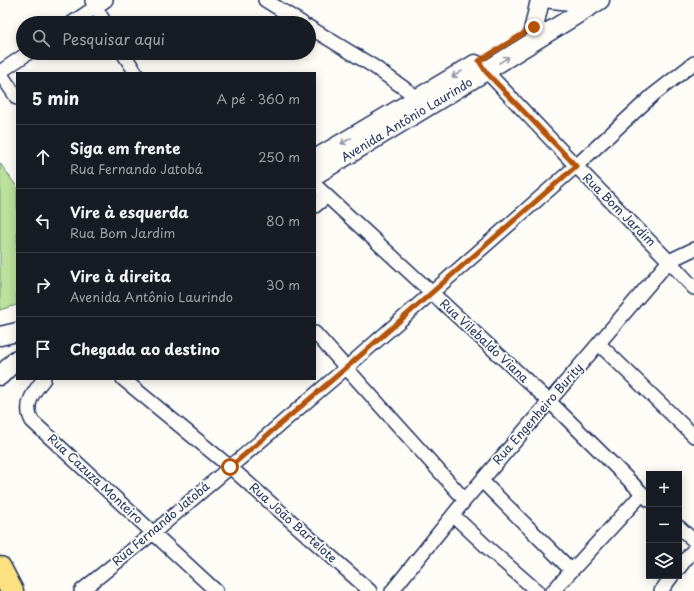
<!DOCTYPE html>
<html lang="pt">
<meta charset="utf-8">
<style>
body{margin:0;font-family:"Playpen Sans",sans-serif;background:#242831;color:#f1f3f6}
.controls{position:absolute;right:12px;bottom:12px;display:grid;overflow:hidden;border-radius:0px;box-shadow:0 2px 10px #0003}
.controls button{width:36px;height:36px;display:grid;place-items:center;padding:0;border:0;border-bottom:1px solid #363941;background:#171b24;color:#f1f3f6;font:20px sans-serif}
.stop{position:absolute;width:12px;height:12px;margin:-9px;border:3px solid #b45309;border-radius:50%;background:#fff}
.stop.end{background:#b45309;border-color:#fff;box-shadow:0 1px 4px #0008}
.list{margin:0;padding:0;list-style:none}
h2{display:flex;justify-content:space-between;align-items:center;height:52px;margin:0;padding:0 16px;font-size:17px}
h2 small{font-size:13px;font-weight:400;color:#9ea1a6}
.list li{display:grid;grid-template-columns:26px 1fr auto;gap:12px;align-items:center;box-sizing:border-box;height:64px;padding:0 16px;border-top:1px solid #363941}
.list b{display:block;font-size:15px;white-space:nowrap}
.list p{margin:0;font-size:13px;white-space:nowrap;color:#9ea1a6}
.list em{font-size:13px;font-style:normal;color:#9ea1a6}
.icon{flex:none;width:22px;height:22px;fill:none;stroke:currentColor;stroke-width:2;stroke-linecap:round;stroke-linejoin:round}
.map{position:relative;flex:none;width:694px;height:591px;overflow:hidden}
.search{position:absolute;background:#171b24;box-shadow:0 2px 10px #0003;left:16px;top:16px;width:300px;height:44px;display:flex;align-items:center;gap:10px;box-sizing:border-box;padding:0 14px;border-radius:22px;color:#9ea1a6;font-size:15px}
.panel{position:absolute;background:#171b24;box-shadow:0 2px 10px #0003;left:16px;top:72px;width:300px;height:308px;border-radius:0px}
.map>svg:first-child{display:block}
.green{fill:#bbe19c;stroke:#6b887d}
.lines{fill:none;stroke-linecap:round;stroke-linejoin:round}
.street-casing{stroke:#1b2f5e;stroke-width:16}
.secondary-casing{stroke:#1b2f5e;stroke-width:21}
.highway-casing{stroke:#1b2f5e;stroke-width:25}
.street{stroke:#fdfcf7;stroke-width:13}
.secondary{stroke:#fdfcf7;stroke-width:18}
.highway{stroke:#fbe180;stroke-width:22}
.oneway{stroke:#8c96aa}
.route{stroke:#b45309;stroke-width:5}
.labels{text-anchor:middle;stroke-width:3.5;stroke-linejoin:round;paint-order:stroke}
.street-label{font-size:12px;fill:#1b2f5e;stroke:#fdfcf7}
</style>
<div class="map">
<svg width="694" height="591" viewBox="0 0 694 591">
<rect width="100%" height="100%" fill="#fdfcf7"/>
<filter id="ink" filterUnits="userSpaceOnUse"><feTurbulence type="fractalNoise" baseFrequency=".025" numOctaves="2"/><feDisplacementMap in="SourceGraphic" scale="8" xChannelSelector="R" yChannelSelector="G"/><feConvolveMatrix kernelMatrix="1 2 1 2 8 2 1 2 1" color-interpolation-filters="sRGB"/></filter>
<g filter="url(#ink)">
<path class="green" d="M0 163 17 187V305L0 310Z"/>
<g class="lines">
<defs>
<path id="street" d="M265 0 302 23
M538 0 575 4 596 1
M92 1 105 23
M72 23 106 0
M309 27 373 66 418 98
M123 53 136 73
M481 64 486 71 576 166 669 261 694 288
M0 72 28 53
M0 73 17 98
M315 185 549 401 649 500
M315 206 327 196
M315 333 465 500
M599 344 694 436
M44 379C34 391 23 405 32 421L216 591
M123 379 230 467 370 591
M482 481 571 570
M453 515 489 549 537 591
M679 527 694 541
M679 568 694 549
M81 591 153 533 346 368 576 166 653 95 694 63
M392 591 465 500 669 261 694 249
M553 591 642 494
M661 591 672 576"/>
<path id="secondary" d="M534 27 540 0
M315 159 475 64
M315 175 486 71 600 0
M0 336 17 332
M0 376 17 359"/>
<path id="highway" d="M0 568 12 591"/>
</defs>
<use href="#street" class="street-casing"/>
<use href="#secondary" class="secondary-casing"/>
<use href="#highway" class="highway-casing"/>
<use href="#street" class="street"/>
<use href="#secondary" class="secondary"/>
<use href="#highway" class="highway"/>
</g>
<defs><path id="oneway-shaft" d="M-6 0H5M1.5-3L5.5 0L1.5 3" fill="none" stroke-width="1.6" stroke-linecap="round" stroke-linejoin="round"/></defs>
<g class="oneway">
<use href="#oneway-shaft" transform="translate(504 60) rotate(-32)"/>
<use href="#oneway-shaft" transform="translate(457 74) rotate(149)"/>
<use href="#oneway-shaft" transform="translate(346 141) rotate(150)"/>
</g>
</g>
<g class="lines" filter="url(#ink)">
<path class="route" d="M230 467 346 368 576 166 486 72 479 61 534 27"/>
</g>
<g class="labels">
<g class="street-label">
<text transform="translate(407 120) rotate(-31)" y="4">Avenida Antônio Laurindo</text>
<text transform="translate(619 210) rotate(45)" y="4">Rua Bom Jardim</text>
<text transform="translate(484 341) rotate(43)" y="4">Rua Vilebaldo Viana</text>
<text transform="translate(538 414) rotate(-49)" y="4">Rua Engenheiro Burity</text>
<text transform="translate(95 479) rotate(43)" y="4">Rua Cazuza Monteiro</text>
<text transform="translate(293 523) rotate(42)" y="4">Rua João Bartelote</text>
<text transform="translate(161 524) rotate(-40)" y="4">Rua Fernando Jatobá</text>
</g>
</g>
</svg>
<div class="controls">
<button>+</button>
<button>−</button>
<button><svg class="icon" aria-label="layers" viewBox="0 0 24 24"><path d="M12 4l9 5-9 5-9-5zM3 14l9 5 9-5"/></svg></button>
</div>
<div class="stop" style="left:230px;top:467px"></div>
<div class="stop end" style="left:534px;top:27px"></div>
<div class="search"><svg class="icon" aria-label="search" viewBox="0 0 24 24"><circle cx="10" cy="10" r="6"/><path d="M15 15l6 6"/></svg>Pesquisar aqui</div>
<section class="panel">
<h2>5 min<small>A pé · 360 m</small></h2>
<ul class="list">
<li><svg class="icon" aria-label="ahead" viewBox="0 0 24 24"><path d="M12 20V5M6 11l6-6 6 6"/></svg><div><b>Siga em frente</b><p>Rua Fernando Jatobá</p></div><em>250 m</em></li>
<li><svg class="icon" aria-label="left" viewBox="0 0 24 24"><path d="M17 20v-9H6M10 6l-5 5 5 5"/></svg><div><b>Vire à esquerda</b><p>Rua Bom Jardim</p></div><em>80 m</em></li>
<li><svg class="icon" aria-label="right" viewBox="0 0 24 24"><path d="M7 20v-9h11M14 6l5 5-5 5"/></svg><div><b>Vire à direita</b><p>Avenida Antônio Laurindo</p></div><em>30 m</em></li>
<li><svg class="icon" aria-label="arrive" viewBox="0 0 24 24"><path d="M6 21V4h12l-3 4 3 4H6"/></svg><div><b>Chegada ao destino</b></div></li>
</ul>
</section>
</div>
